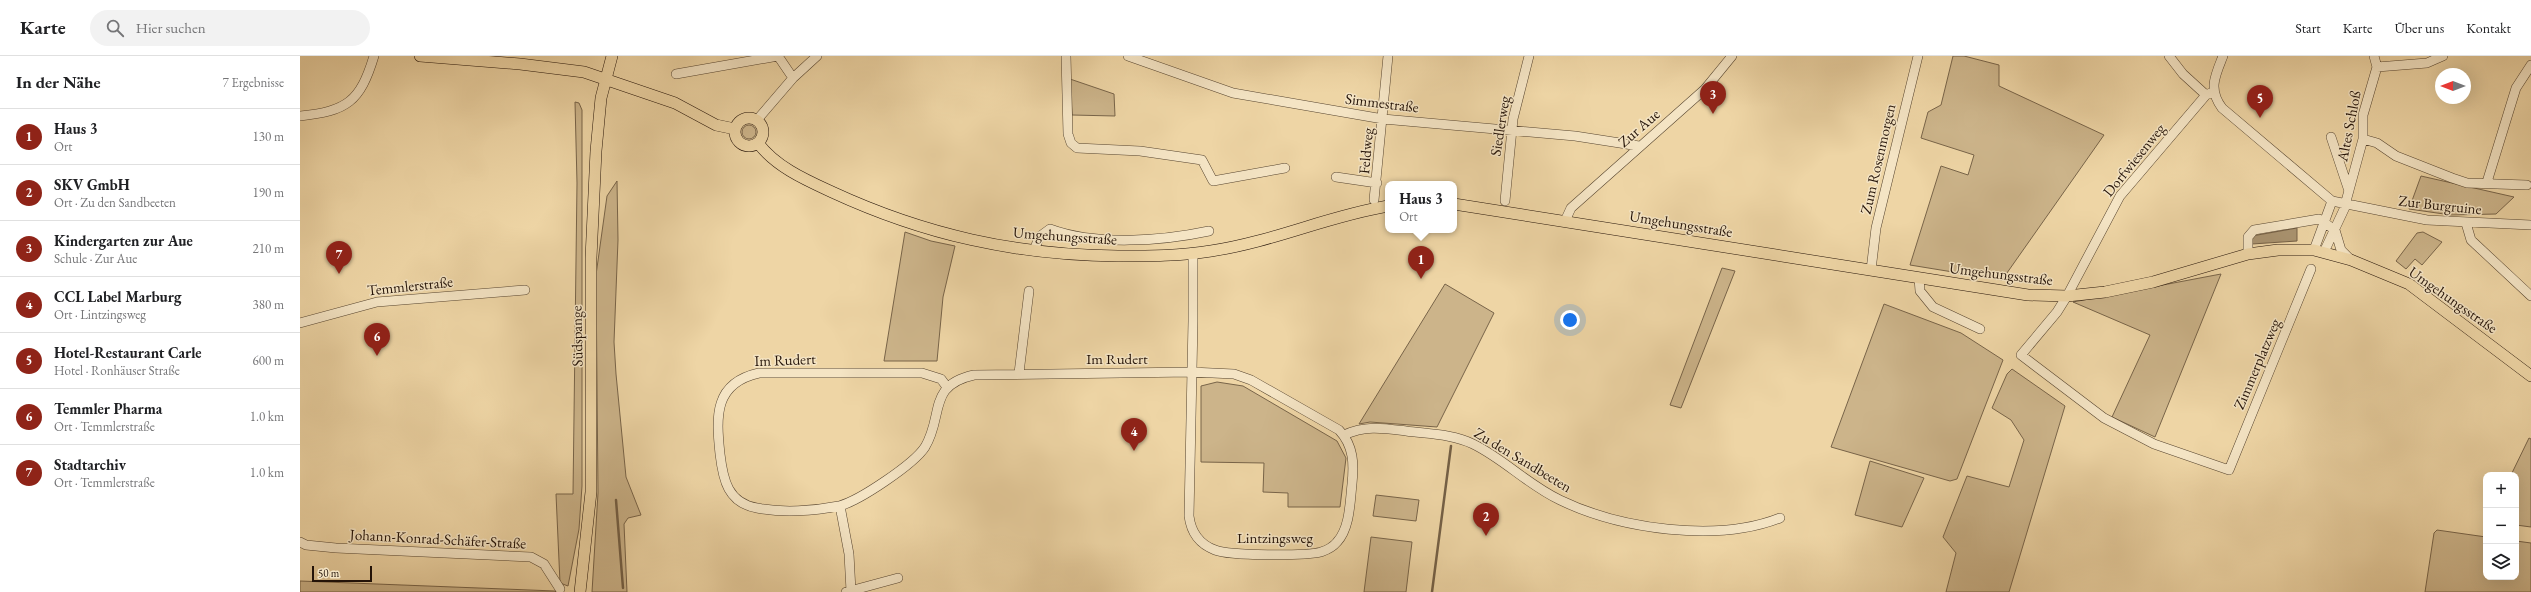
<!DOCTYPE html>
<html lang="de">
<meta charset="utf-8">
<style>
body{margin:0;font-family:"EB Garamond",serif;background:#f2f2f2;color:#202124}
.controls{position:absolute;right:12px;bottom:12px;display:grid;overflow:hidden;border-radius:8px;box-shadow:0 4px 16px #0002}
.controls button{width:36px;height:36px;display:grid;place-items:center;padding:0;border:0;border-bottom:1px solid #e0e0e0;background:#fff;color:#202124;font:20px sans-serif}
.compass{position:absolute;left:2135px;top:12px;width:36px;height:36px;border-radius:50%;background:#fff;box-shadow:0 4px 16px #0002;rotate:270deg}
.scale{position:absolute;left:12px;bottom:10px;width:60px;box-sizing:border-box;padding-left:4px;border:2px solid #241308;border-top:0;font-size:11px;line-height:14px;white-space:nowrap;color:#241308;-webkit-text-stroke:3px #f4e4c4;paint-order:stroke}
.you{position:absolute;left:1270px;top:264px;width:14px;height:14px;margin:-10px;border:3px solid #fff;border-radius:50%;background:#1a73e8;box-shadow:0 0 0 6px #1a73e833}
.badge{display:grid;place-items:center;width:26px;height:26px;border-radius:50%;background:#8f2418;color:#fff;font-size:13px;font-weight:700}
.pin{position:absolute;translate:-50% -33px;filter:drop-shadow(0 1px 2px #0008)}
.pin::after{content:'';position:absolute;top:21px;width:14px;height:12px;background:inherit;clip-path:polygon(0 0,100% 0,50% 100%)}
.popup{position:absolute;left:1085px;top:125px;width:72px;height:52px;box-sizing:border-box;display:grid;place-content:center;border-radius:8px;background:#fff;filter:drop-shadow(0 1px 3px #0005);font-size:13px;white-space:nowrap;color:#757577}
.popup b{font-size:15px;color:#202124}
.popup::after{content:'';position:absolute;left:50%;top:100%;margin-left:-8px;border:8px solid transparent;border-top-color:#fff}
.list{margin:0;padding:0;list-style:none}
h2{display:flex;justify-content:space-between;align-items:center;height:52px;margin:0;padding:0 16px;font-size:17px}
h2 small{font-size:13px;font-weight:400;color:#757577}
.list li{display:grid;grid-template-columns:26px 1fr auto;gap:12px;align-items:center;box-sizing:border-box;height:56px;padding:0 16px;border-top:1px solid #e0e0e0}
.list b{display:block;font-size:15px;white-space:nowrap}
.list p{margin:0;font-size:13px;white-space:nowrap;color:#757577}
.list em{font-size:13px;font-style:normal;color:#757577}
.icon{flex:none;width:22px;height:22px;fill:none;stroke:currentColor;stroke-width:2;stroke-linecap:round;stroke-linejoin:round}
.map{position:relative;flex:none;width:2231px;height:536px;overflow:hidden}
header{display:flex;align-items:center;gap:24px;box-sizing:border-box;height:56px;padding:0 20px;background:#fff;border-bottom:1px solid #e0e0e0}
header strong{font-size:19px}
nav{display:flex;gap:22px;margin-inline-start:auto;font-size:14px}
.search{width:280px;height:36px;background:#f2f2f2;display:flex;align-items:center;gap:10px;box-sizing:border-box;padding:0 14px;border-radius:22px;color:#757577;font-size:15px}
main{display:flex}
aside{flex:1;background:#fff}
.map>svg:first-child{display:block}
.green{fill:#ccb48a;stroke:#786449}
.water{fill:#a99370;stroke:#746046}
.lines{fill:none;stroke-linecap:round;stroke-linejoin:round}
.stream{stroke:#746046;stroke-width:2.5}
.minor-casing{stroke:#56442f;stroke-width:10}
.major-casing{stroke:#241308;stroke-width:12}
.minor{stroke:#f4e4c4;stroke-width:9}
.major{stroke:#eed5a5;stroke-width:11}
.labels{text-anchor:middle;stroke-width:3;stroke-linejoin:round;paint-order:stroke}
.street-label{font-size:15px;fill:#241308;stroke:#f4e4c4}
</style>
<header>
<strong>Karte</strong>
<div class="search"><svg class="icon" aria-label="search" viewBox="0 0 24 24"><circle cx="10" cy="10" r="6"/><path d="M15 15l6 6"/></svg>Hier suchen</div>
<nav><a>Start</a><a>Karte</a><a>Über uns</a><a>Kontakt</a></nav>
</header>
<main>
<aside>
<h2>In der Nähe<small>7 Ergebnisse</small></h2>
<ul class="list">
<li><span class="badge">1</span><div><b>Haus 3</b><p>Ort</p></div><em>130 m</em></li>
<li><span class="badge">2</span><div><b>SKV GmbH</b><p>Ort · Zu den Sandbeeten</p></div><em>190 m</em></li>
<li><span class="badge">3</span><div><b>Kindergarten zur Aue</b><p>Schule · Zur Aue</p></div><em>210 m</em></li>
<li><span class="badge">4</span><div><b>CCL Label Marburg</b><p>Ort · Lintzingsweg</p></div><em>380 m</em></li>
<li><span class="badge">5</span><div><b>Hotel-Restaurant Carle</b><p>Hotel · Ronhäuser Straße</p></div><em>600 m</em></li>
<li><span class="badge">6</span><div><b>Temmler Pharma</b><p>Ort · Temmlerstraße</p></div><em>1.0 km</em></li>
<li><span class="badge">7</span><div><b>Stadtarchiv</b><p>Ort · Temmlerstraße</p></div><em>1.0 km</em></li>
</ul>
</aside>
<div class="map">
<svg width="2231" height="536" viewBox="0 0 2231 536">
<rect width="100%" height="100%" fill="#eed5a5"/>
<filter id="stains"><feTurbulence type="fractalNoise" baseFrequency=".005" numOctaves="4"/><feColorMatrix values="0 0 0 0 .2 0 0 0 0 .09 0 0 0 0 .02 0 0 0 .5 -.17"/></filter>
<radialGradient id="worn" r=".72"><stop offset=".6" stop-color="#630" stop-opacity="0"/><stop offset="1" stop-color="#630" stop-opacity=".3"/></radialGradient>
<path class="green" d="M1653 0H1664L1699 9V30L1804 79 1702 224 1610 209 1641 110 1668 119 1674 99 1621 82 1628 56 1641 49Z
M770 23 814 38 815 60 772 59Z
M275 46 279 47 282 54V430L279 473 268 530 260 527 256 438H273L277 127Z
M442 76a7 7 0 1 1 14 0a7 7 0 1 1-14 0Z
M2121 120 2214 141 2196 158 2151 159 2109 153Z
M317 125 318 184 314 286 316 318 326 421 341 459 328 462 324 468 327 536H292L298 437 296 219 307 140Z
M605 176 631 185 655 190 643 241 637 305H584Z
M2123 176 2142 186 2122 209 2115 203 2106 213 2096 205 2117 177Z
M1422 212 1435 215 1381 352 1370 349Z
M1921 218 1855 381 1812 361 1850 279 1773 246Z
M1145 228 1194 257 1137 371 1070 366 1059 368Z
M1584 248 1661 277 1703 304 1657 423 1650 425 1531 391Z
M1712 313 1765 350 1709 536H1646L1656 497 1643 481 1667 420 1709 431 1724 384 1711 364 1692 352 1707 318Z
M917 326 943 330 1037 385 1046 402 1040 451H988V437L963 436 964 407 901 406V330Z
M2229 382 2231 383V471L2216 469V419H2211Z
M1570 405 1624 422 1602 471 1555 459Z
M1076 439 1119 444 1116 465 1073 460Z
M2137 474 2186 481V521H2216V485L2231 487V536H2125L2134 477Z
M1071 481 1112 486 1106 536H1064Z
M0 525 255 535 256 536H0Z"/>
<path class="water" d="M1997 172V185L1952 188V180Z"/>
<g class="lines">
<path class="stream" d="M316 444 323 532
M1132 536 1151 390"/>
<defs>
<path id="minor" d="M766 0 768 78 771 87 777 92 840 95 902 104 913 125 985 112
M828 0 933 37 1083 63 1275 80 1339 90
M1869 0 1883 18 1906 39
M1923 0C1915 20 1908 33 1922 52L2032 145 2127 164 2231 169
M2077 11 2127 7 2143 0
M376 18 478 0 493 22
M1913 36 1906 39 1820 140 1767 240 1757 256 1721 299 1804 362 1854 388 1929 414 2011 213
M0 60C47 55 60 46 74 0
M457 64 493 22 517 0
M2031 81 2049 135
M2063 83 2077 87 2096 100 2152 122 2167 127 2227 129
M1036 121 1077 127
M2187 126 2216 32 2231 9
M1074 144 1088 0
M1205 145 1213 63 1229 0
M2045 149 2063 83V59L2077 11 2074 0
M1265 165 1271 152 1405 33 1432 0
M2166 167 2171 184 2231 240
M2014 194 2032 145
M734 195 739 181 750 173C796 190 862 185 909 175
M2024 196 2046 149
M1948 198V181L1954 174 2019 163 2035 174 2041 194 2051 204
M1571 214 1576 172 1618 0
M1619 222 1620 235 1633 251 1680 273
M0 267 77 246 225 234
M719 317 729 235
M647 331 641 323 622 317H459C414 327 416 360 420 398 423 424 428 447 457 452 482 457 514 455 539 450 559 445 614 408 625 391 644 360 627 329 674 319L891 316 934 318 951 324 1039 374C1054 390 1054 408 1052 428 1050 446 1050 472 1037 486 1033 491 1027 494 1021 496 1005 500 930 500 915 494 899 488 891 476 889 460L893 265V198
M1044 379C1065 369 1083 372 1106 375 1128 378 1153 378 1173 388 1204 403 1228 429 1260 444 1320 473 1417 487 1480 462
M540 450 549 498 551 535
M0 486 6 489 36 492 231 501 244 508 260 533
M546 536 598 522"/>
<path id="major" d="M120 0 220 8 284 16 375 47 416 69 435 73
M435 76a14 14 0 1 1 28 0a14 14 0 1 1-28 0Z
M458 87C476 111 506 124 532 136 625 179 716 199 818 200 849 200 880 200 911 195 972 186 1028 160 1088 150
M1154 148 1728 239 1767 240 1805 236 1853 226 1948 198 1978 194H2014L2051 204 2109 228 2231 320
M280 536 291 436V202L296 95 301 42 312 0"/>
</defs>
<use href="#minor" class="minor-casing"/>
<use href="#major" class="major-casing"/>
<use href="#minor" class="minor"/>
<use href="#major" class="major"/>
</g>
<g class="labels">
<g class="street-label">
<text transform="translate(1082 47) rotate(7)" y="5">Simmestraße</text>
<text transform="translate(1200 70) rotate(-81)" y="5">Siedlerweg</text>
<text transform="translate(2049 70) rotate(-79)" y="5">Altes Schloß</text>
<text transform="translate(1339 72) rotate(-41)" y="5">Zur Aue</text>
<text transform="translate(1066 95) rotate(-85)" y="5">Feldweg</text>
<text transform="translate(1578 103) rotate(-77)" y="5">Zum Rosenmorgen</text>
<text transform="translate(1834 104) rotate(-51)" y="5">Dorfwiesenweg</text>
<text transform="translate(2140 149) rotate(6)" y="5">Zur Burgruine</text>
<text transform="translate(1381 168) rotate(9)" y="5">Umgehungsstraße</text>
<text transform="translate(765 180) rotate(4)" y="5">Umgehungsstraße</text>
<text transform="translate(1701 218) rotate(7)" y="5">Umgehungsstraße</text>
<text transform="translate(110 230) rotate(-6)" y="5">Temmlerstraße</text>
<text transform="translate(2153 244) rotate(35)" y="5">Umgehungsstraße</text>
<text transform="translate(277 280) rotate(-91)" y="5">Südspange</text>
<text x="817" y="308">Im Rudert</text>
<text transform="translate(485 304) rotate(-2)" y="5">Im Rudert</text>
<text transform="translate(1957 308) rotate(-67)" y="5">Zimmerplatzweg</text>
<text transform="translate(1223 404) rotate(31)" y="5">Zu den Sandbeeten</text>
<text x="975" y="487">Lintzingsweg</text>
<text transform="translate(138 483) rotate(3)" y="5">Johann-Konrad-Schäfer-Straße</text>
</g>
</g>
<rect width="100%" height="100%" filter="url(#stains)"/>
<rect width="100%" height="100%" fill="url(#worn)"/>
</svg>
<div class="controls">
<button>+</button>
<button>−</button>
<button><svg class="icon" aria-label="layers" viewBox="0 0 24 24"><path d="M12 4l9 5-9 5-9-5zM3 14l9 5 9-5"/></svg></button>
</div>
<svg class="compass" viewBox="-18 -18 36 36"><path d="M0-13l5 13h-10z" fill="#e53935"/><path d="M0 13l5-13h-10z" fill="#757577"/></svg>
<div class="scale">50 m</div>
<div class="you"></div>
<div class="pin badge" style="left:1121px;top:223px">1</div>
<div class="popup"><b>Haus 3</b>Ort</div>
<div class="pin badge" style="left:1186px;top:480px">2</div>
<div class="pin badge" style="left:1413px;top:58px">3</div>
<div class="pin badge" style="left:834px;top:395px">4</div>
<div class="pin badge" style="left:1960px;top:62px">5</div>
<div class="pin badge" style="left:77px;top:300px">6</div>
<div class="pin badge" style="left:39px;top:218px">7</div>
</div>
</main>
